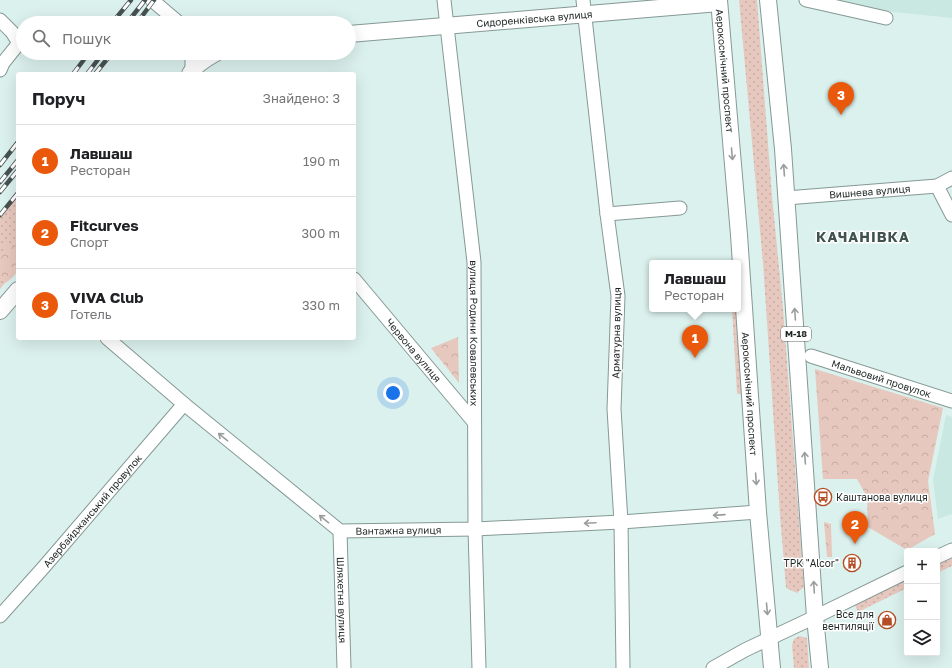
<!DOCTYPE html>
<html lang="uk">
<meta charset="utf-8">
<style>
body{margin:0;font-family:"Golos Text",sans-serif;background:#f6f6f6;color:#202124}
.controls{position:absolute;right:12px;bottom:12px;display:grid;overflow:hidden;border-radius:4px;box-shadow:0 4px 16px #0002}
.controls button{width:36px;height:36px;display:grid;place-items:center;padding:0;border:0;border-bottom:1px solid #e0e0e0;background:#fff;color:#202124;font:20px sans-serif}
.you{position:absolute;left:393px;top:393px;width:14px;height:14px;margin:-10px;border:3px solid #fff;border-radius:50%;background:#1a73e8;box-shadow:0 0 0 6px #1a73e833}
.badge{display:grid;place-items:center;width:26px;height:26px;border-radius:50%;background:#ea580c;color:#fff;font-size:13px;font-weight:700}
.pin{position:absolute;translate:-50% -33px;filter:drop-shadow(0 1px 2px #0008)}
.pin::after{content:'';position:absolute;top:21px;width:14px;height:12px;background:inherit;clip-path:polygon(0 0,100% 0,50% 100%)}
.popup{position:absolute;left:649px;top:260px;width:92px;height:52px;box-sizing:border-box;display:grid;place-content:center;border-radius:4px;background:#fff;filter:drop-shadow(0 1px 3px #0005);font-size:13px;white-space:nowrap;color:#757577}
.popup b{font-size:15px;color:#202124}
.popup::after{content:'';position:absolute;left:50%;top:100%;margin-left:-8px;border:8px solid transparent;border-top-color:#fff}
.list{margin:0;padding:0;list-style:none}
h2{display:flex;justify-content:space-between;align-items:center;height:52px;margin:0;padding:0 16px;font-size:17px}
h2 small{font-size:13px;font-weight:400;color:#757577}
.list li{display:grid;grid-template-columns:26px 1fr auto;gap:12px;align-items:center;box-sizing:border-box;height:72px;padding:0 16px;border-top:1px solid #e0e0e0}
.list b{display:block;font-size:15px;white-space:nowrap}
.list p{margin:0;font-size:13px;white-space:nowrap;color:#757577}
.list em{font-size:13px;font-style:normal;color:#757577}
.icon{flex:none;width:22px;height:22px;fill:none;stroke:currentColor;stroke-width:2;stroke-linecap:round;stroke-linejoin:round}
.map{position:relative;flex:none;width:952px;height:668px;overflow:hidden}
.search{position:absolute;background:#fff;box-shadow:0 4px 16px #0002;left:16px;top:16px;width:340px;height:44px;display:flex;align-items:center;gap:10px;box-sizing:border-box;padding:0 14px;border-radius:22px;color:#757577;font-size:15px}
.panel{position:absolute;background:#fff;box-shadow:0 4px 16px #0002;left:16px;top:72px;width:340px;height:268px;border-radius:4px}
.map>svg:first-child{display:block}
.built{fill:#c9e8e2}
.grass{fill:url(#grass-dots)}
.forest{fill:url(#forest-crowns)}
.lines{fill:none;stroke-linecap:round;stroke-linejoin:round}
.minor-casing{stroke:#859995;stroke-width:15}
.major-casing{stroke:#859995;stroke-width:18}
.minor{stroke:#fff;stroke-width:13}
.major{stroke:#fff;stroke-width:16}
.rail-casing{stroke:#475250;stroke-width:4.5}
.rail{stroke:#fff;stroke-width:3;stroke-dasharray:9;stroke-linecap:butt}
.oneway{stroke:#999d9c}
.labels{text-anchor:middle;stroke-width:3;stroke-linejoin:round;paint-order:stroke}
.shield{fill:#fff;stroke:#616665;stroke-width:1}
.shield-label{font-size:9px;font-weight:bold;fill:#1d2523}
.street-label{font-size:10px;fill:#1d2523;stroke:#fff}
.poi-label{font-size:10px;fill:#1d2523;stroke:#fff;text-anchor:end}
.district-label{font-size:14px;font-weight:bold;letter-spacing:1px;fill:#3f524e;stroke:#fff}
</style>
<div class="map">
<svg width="952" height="668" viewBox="0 0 952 668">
<defs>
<pattern id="grass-dots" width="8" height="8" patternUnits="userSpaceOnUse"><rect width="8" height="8" fill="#e7c8be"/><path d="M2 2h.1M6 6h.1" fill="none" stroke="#c6aca3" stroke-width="1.8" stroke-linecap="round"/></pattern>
<pattern id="forest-crowns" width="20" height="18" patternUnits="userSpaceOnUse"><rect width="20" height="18" fill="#e7c8be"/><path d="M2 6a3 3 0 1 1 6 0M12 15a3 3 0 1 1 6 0" fill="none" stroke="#c6aca3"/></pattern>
</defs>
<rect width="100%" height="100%" fill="#dbf1ed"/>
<path class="built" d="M825 0H952V18L894 12Z
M946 415 952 417V514L938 519 933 480Z"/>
<path class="grass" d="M739 0H757L772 196 783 308 804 587 797 593 786 588 780 515 763 263Z
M18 190V267L0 289V212Z
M732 309H736L742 395 737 393Z
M952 558V566L937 573V565Z
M907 576V588L858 612 854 603Z
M799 636 807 638 809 668H794L792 645 794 639Z"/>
<path class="forest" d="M5 245 12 246 18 245C18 263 23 273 5 283L0 279V265Z
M458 337 459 383 431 348Z
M815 369 943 408 928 481 935 534 907 550 868 527 867 497 857 479H823Z
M824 522 831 524 832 557H827Z"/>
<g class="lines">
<defs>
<g id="minor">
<path d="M152 0 179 23"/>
<path id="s1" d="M444 0 474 262 475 529 479 668"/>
<path d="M583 0 607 214 618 296 614 409 621 522 623 668"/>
<path d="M806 0 886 18"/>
<path d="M0 20 12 32 19 43 3 63 0 70"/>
<path d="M192 71V53"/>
<path d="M937 186 952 215"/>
<path id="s2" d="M786 198 937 186 952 178"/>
<path d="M607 214 680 208"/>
<path id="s3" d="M354 279 474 422"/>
<path id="s4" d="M107 338 184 404 340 531 475 529 621 522 758 512"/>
<path id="s5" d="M811 356 952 401"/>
<path id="s6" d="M340 531 344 668"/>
<path d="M937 557 952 550"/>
<path id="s7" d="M0 616 43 568 184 404"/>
<path d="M713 668 745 650 815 617 907 572"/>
</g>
<g id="major">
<path id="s8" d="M719 0 739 235 758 512 772 668"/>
<path d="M768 0 783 149 815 617 820 668"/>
<path id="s9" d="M349 34 719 3"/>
<path d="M190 74C195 65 207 58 216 53"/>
<path d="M0 311 18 290"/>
</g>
</defs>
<use href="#minor" class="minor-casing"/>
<use href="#major" class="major-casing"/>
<use href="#minor" class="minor"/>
<use href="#major" class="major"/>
<defs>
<path id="rail" d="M112 23 131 0
M127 23 145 0
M137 23 154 0
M73 74 89 53
M87 74 103 53
M95 74 112 53
M0 165 18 142
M0 182 18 160
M0 192 18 170
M0 215 18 193"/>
</defs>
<use href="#rail" class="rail-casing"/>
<use href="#rail" class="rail"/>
</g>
<defs><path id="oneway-shaft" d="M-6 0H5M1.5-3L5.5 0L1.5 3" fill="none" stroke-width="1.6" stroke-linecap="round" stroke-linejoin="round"/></defs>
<g class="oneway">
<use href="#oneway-shaft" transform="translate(732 154) rotate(85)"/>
<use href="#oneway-shaft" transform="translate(784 170) rotate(-94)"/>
<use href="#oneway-shaft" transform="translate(795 314) rotate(-94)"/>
<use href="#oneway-shaft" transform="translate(223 437) rotate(-141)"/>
<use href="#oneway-shaft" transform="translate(805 458) rotate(-94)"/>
<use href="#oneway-shaft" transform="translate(756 479) rotate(86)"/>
<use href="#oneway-shaft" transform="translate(719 515) rotate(176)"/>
<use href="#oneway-shaft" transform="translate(324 519) rotate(-141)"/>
<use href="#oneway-shaft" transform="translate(590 523) rotate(177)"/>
<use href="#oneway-shaft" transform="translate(814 587) rotate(-93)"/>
<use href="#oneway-shaft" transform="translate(767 609) rotate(85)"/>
</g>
<defs>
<symbol id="bus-ring" viewBox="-11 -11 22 22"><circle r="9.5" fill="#fff" stroke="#b44d25" stroke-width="1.5"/><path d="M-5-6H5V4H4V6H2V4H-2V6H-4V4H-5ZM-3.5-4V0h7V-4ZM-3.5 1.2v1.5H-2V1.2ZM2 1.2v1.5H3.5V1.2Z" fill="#b44d25"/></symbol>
<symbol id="building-ring" viewBox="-11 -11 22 22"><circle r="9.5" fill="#fff" stroke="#b44d25" stroke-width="1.5"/><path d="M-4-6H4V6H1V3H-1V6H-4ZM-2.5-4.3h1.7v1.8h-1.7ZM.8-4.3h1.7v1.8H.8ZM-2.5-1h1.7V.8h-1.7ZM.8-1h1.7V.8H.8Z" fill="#b44d25"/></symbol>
<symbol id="shop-ring" viewBox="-11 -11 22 22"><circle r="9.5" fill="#fff" stroke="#b44d25" stroke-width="1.5"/><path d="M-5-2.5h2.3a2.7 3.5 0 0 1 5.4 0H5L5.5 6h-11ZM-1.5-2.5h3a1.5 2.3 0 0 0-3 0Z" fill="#b44d25"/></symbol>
</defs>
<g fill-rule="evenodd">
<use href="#bus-ring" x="813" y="487" width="20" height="20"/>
<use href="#building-ring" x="842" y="553" width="20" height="20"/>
<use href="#shop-ring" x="877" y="610" width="20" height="20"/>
</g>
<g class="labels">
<rect class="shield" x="781" y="327" width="30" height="14" rx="3"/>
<g class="shield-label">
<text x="796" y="337">М-18</text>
</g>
<g class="street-label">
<text dy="4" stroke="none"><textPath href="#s9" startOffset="186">Сидоренківська вулиця</textPath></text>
<text dy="4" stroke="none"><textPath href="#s8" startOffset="71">Аерокосмічний проспект</textPath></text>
<text dy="4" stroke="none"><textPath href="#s2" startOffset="84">Вишнева вулиця</textPath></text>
<text dy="4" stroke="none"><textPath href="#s1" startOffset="335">вулиця Родини Ковалевських</textPath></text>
<text transform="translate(616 333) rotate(-89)" y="4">Арматурна вулиця</text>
<text dy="4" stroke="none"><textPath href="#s3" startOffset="93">Червона вулиця</textPath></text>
<text dy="4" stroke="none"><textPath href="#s5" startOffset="74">Мальвовий провулок</textPath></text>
<text dy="4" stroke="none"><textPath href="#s8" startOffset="395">Аерокосмічний проспект</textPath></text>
<text dy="4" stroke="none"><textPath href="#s7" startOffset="140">Азербайджанський провулок</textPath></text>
<text dy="4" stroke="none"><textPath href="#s4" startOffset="361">Вантажна вулиця</textPath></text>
<text dy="4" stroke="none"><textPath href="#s6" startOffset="69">Шляхетна вулиця</textPath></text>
</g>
<g class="poi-label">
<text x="836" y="501" text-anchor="start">Каштанова вулиця</text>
<text x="839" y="567">ТРК "Alcor"</text>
<text x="874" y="618">Все для<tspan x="874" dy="12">вентиляції</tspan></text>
</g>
<g class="district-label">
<text x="863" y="242">КАЧАНІВКА</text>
</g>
</g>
</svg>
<div class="controls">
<button>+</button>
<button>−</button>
<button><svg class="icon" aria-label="layers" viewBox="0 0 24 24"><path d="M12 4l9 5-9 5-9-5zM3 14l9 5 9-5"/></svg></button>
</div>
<div class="you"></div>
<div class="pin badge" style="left:695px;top:358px">1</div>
<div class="popup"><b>Лавшаш</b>Ресторан</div>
<div class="pin badge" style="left:855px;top:544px">2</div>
<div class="pin badge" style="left:841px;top:115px">3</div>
<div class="search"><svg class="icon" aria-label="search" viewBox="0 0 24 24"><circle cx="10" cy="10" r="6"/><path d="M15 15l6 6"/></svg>Пошук</div>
<section class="panel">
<h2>Поруч<small>Знайдено: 3</small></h2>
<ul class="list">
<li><span class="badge">1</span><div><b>Лавшаш</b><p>Ресторан</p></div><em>190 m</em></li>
<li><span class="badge">2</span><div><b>Fitcurves</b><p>Спорт</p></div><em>300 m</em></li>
<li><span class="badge">3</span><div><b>VIVA Club</b><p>Готель</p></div><em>330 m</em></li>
</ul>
</section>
</div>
